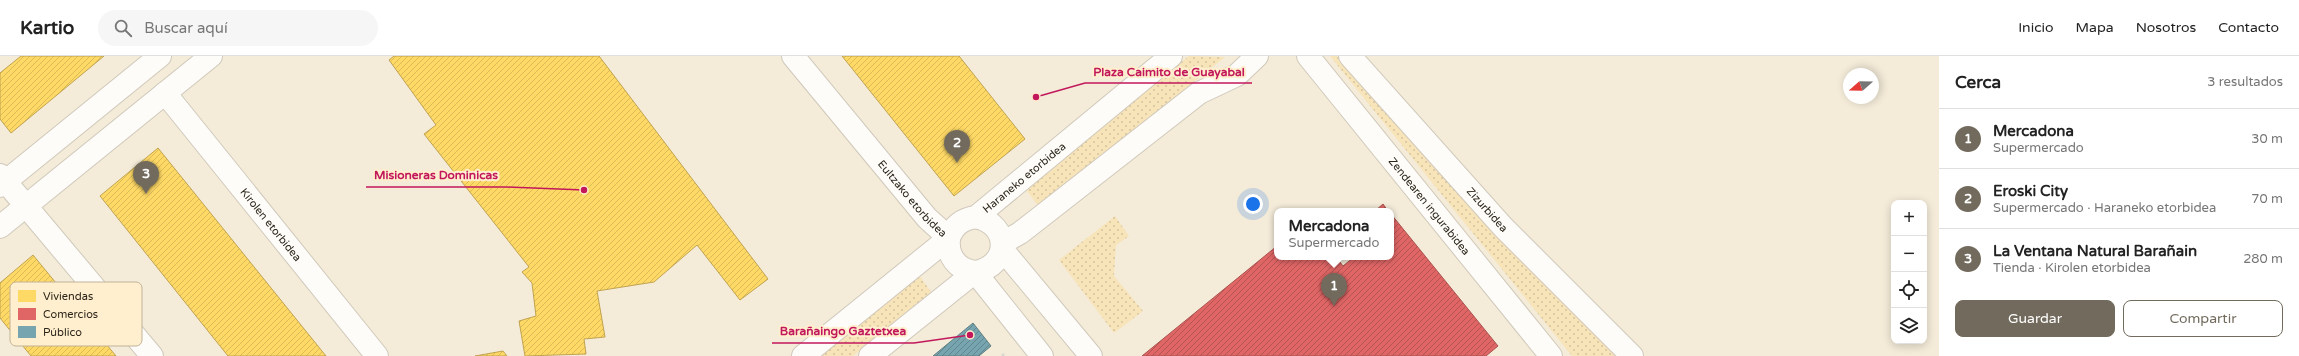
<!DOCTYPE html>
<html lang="es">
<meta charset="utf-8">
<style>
body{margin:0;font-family:"Varela Round",sans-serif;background:#f6f6f6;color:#222}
.controls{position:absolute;right:12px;bottom:12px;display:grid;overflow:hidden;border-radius:8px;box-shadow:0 2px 10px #0003}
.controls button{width:36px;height:36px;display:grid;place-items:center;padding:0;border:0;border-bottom:1px solid #e0e0e0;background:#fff;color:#222;font:20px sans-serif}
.compass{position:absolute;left:1843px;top:12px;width:36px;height:36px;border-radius:50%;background:#fff;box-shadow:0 2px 10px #0003;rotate:250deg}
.you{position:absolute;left:1253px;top:148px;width:14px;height:14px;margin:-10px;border:3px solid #fff;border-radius:50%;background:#1a73e8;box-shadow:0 0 0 6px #1a73e833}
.badge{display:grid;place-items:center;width:26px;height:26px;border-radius:50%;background:#726b5d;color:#fff;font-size:13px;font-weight:700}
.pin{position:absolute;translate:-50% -33px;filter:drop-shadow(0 1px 2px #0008)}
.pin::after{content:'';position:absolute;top:21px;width:14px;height:12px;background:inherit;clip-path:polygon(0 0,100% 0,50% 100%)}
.popup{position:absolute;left:1274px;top:152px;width:120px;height:52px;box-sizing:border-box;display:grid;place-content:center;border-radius:8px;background:#fff;filter:drop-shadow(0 1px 3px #0005);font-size:13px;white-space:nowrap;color:#767676}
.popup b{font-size:15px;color:#222}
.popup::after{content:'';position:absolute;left:50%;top:100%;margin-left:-8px;border:8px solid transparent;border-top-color:#fff}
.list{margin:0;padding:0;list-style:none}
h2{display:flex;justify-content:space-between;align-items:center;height:52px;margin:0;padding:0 16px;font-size:17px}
h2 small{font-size:13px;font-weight:400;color:#767676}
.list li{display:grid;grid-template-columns:26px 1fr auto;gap:12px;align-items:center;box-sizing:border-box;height:60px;padding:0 16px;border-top:1px solid #e0e0e0}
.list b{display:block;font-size:15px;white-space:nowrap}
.list p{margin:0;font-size:13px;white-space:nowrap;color:#767676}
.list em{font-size:13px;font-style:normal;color:#767676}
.actions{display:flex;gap:8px;padding:12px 16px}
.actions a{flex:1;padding:9px 0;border:1px solid #726b5d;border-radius:8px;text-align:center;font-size:14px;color:#726b5d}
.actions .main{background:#726b5d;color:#fff}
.icon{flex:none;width:22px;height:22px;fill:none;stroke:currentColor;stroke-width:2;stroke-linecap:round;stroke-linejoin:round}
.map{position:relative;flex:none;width:1939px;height:300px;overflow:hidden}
header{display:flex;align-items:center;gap:24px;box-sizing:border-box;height:56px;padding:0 20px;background:#fff;border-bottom:1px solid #e0e0e0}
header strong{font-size:19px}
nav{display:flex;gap:22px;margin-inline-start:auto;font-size:14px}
.search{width:280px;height:36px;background:#f6f6f6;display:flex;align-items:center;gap:10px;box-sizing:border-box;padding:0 14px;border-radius:22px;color:#767676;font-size:15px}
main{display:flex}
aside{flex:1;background:#fff}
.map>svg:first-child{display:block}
.green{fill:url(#green-dots)}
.homes{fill:url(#homes-hatch);stroke:#c0a34f}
.shops{fill:url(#shops-hatch);stroke:#aa534f}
.public{fill:url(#public-hatch);stroke:#607f82}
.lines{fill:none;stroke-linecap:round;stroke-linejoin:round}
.street-casing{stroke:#d0c9bb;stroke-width:24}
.secondary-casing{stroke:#d0c9bb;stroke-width:24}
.path{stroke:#d9d7d1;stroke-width:2.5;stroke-dasharray:4 2;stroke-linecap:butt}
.street{stroke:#fdfcf9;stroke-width:22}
.secondary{stroke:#fdfcf9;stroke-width:22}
.labels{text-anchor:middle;stroke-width:4;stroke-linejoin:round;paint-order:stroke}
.street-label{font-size:11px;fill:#2c261a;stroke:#ffefce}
.key{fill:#ffefce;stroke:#c0b398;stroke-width:1}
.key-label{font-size:11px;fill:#2c261a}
.leader{fill:none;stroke:#c2185b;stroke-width:1.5}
.callout-dot{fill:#c2185b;stroke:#ffefce;stroke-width:1.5}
.callout-label{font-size:12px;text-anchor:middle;font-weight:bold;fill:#c2185b;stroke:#ffefce;stroke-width:4;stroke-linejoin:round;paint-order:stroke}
</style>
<header>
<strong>Kartio</strong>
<div class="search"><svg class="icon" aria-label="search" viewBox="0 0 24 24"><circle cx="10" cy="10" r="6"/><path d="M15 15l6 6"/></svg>Buscar aquí</div>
<nav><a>Inicio</a><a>Mapa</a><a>Nosotros</a><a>Contacto</a></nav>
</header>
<main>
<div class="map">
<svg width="1939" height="300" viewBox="0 0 1939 300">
<defs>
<pattern id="green-dots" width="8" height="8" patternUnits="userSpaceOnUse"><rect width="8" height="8" fill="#f8e4b9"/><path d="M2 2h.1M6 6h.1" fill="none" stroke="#d5c39e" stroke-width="1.8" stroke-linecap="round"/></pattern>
<pattern id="homes-hatch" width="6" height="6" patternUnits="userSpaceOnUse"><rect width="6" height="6" fill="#ffd966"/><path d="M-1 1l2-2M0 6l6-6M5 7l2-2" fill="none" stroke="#dbba58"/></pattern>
<pattern id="shops-hatch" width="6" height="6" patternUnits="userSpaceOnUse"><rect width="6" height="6" fill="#e06666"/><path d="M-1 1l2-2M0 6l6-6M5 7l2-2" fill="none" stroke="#b65453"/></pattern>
<pattern id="public-hatch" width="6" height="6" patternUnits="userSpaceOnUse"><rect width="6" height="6" fill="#76a5af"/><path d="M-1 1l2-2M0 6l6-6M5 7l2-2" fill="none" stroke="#61868e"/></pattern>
</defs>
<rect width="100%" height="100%" fill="#f4ebd9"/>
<path class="green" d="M1189 0 1225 1 1038 150 1025 132Z
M1330 0H1337L1451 125 1622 300H1572Z
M1115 160 1129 180 1116 189 1114 220 1143 255 1114 277 1059 204Z
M919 219 931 236 853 300H820Z"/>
<path class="homes" d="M21 0H104L11 77 0 63V17Z
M394 0H599L768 223 740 244 697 189 654 226 597 235 605 281 584 283 586 298 525 300 519 265 536 260 532 227 522 216 529 211 424 78 436 69 389 4Z
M842 0H959L1025 83 954 140Z
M158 92 326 300H228L100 140Z
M33 199 116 300H31L0 262V227Z
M503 295 507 300H475Z"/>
<path class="shops" d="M1383 148 1388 155H1375Z
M1391 158 1498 290 1486 300H1142L1277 190V201H1336L1343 210 1354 201H1391Z"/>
<path class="public" d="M973 267 991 290 979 300H933Z"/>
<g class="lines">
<defs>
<g id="street">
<path id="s1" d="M793 0 927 162 949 182"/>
<path id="s2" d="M1308 0 1551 300"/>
<path id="s3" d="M1350 0 1503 171 1632 300"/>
<path id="s4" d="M165 37 377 300"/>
<path d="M0 119 152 300"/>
<path d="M949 182C947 200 956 213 975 216L1042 300"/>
<path d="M1002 187 1020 177 1199 37 1237 19 1257 0"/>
<path d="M1002 193 1091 300"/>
<path id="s5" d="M803 300 949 182C954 169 962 163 976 161L1171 0"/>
<path d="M870 300 975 216C1010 210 1011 169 976 161"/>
</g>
<path id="secondary" d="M0 130 160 0
M0 171 211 0"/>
</defs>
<use href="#street" class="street-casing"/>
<use href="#secondary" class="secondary-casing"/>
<path class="path" d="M1002 300 1004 298"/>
<use href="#street" class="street"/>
<use href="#secondary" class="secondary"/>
</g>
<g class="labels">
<g class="street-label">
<text dy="4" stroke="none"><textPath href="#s5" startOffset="286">Haraneko etorbidea</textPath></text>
<text dy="4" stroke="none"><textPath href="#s1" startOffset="186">Eultzako etorbidea</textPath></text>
<text dy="4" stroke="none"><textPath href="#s2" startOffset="193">Zendearen ingurabidea</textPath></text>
<text dy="4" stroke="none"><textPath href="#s3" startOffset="206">Zizurbidea</textPath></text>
<text dy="4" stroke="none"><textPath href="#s4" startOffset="169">Kirolen etorbidea</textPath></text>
</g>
</g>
<rect x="10" y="226" width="132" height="64" rx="6" class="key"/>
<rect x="18" y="234" width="18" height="12" fill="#ffd966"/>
<rect x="18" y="252" width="18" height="12" fill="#e06666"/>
<rect x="18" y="270" width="18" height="12" fill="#76a5af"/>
<g class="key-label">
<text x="43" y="244">Viviendas</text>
<text x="43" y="262">Comercios</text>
<text x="43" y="280">Público</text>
</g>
<path class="leader" d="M1036 41L1085 27H1252M584 134L506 131H366M970 279L914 287H772"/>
<g class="callout-dot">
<circle cx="1036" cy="41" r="4"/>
<circle cx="584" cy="134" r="4"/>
<circle cx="970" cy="279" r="4"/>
</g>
<g class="callout-label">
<text x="1169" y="20">Plaza Caimito de Guayabal</text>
<text x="436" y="123">Misioneras Dominicas</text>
<text x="843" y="279">Barañaingo Gaztetxea</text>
</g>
</svg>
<div class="controls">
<button>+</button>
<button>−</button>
<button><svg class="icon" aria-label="locate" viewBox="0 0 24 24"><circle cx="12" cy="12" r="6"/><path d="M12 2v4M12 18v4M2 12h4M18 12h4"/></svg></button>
<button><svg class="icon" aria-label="layers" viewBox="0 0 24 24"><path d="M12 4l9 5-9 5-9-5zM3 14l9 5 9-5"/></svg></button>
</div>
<svg class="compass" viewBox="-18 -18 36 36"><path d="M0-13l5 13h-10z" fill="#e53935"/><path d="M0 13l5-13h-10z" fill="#767676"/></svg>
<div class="you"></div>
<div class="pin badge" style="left:1334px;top:250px">1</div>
<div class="popup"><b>Mercadona</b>Supermercado</div>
<div class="pin badge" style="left:957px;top:107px">2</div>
<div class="pin badge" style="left:146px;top:138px">3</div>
</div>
<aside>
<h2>Cerca<small>3 resultados</small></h2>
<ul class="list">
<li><span class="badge">1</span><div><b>Mercadona</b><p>Supermercado</p></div><em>30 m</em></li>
<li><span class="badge">2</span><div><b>Eroski City</b><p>Supermercado · Haraneko etorbidea</p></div><em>70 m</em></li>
<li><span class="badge">3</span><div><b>La Ventana Natural Barañain</b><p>Tienda · Kirolen etorbidea</p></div><em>280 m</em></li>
</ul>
<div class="actions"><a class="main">Guardar</a><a>Compartir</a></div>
</aside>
</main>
